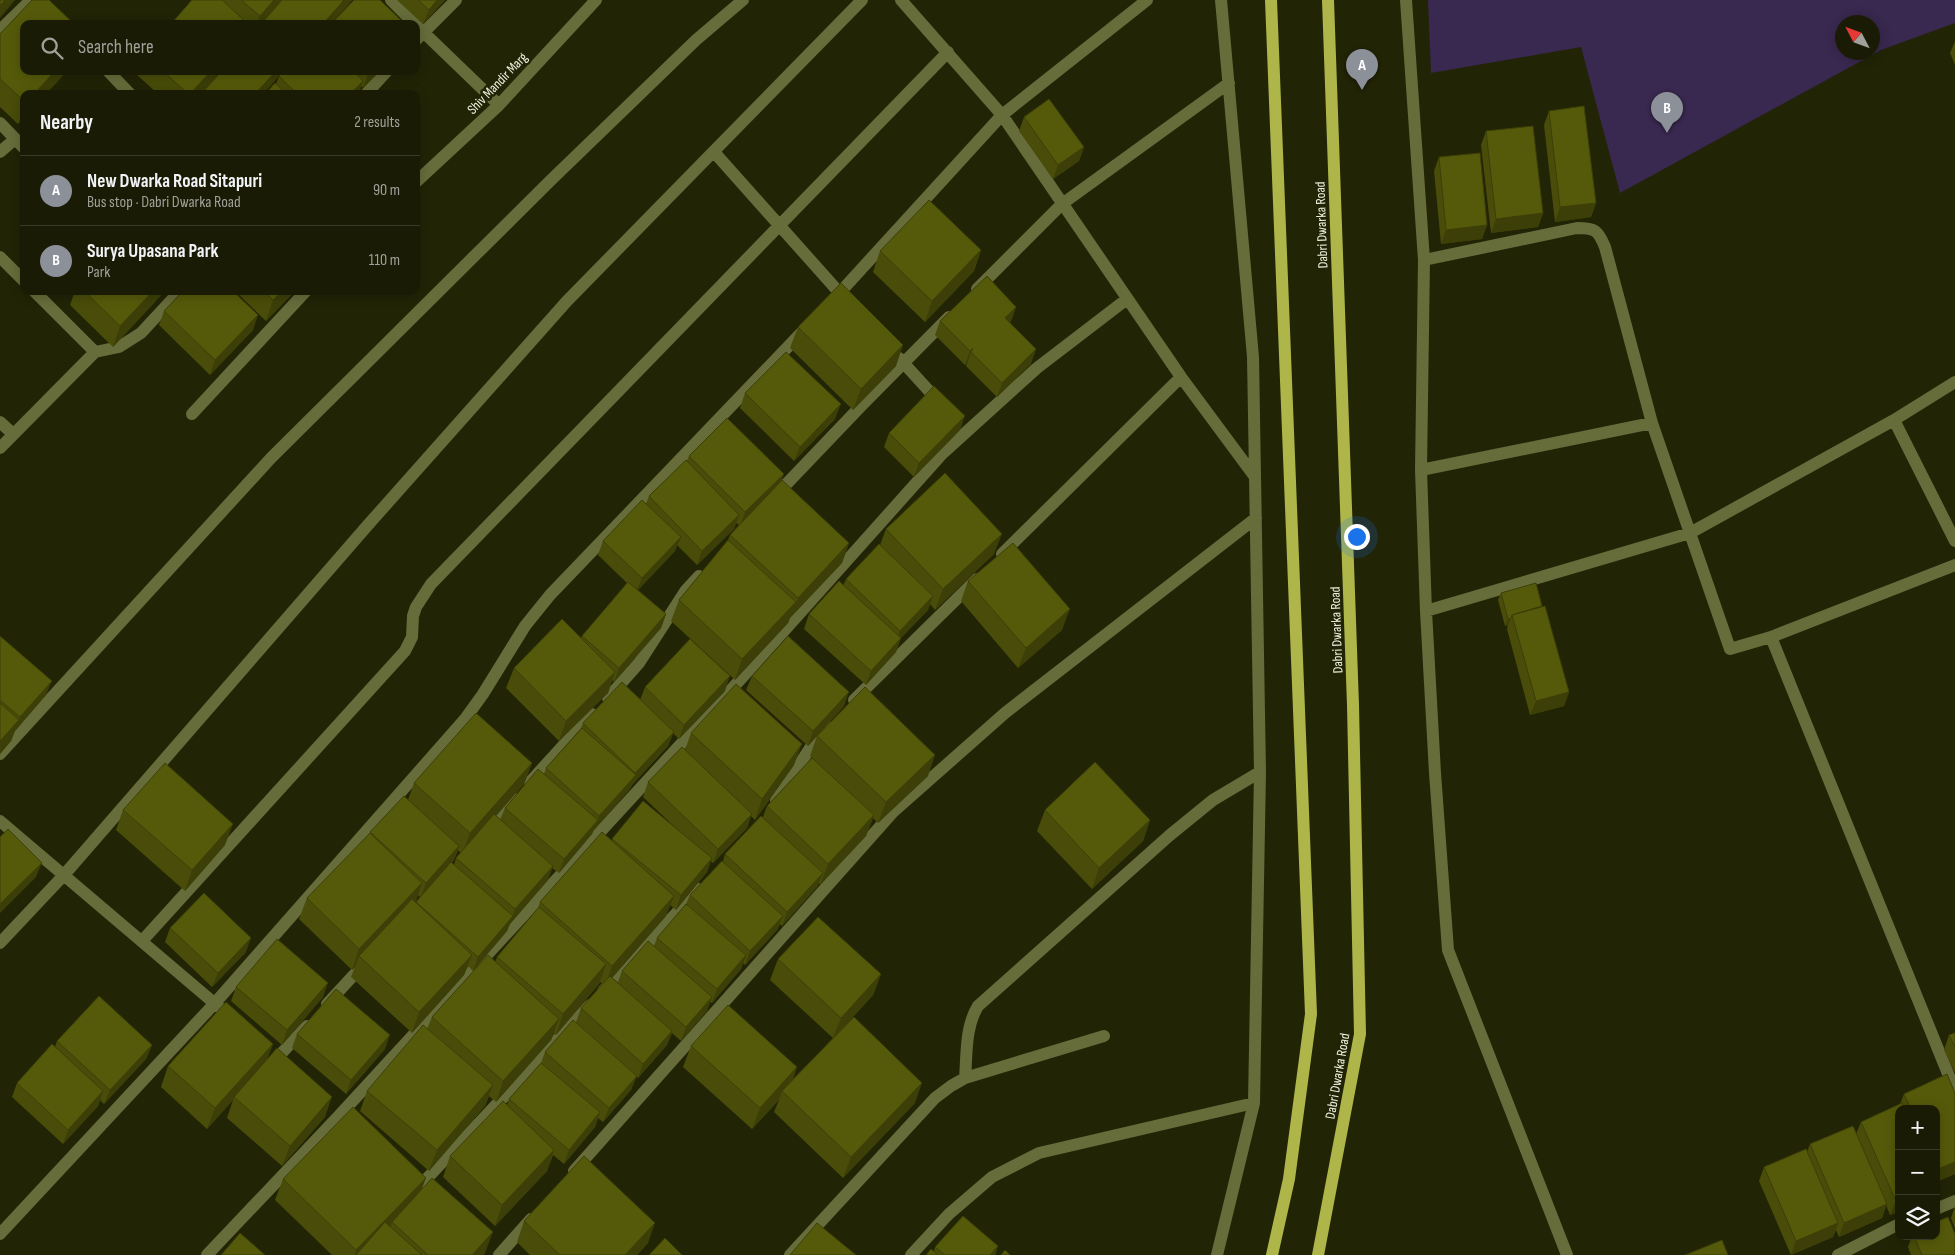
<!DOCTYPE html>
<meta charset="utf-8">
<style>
body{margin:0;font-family:"Sofia Sans Condensed",sans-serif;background:#23240e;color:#f1f3f6}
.controls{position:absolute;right:15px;bottom:15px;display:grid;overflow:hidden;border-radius:10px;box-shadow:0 2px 12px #0003}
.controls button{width:45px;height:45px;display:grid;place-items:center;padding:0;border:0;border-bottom:1px solid #383926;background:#1a1b04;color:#f1f3f6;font:25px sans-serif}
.compass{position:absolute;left:1835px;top:15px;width:45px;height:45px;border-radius:50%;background:#1a1b04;box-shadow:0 2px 12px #0003;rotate:311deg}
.you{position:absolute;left:1356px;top:536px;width:18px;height:18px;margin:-12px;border:4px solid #fff;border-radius:50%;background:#1a73e8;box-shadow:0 0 0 8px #1a73e833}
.badge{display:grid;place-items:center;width:32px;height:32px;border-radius:50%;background:#8c9099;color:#fff;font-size:16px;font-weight:700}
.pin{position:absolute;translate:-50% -41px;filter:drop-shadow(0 1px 2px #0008)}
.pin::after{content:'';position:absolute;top:26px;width:18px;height:15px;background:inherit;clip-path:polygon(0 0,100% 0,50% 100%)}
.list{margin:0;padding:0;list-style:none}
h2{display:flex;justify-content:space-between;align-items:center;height:65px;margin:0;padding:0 20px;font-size:21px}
h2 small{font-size:16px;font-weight:400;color:#9fa19a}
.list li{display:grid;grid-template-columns:32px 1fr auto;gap:15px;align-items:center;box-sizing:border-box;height:70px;padding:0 20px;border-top:1px solid #383926}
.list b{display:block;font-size:19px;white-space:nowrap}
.list p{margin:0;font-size:16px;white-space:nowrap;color:#9fa19a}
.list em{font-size:16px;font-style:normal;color:#9fa19a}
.icon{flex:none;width:28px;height:28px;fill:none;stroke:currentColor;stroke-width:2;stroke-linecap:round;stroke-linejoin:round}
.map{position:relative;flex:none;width:1955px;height:1255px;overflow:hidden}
.search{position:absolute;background:#1a1b04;box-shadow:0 2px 12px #0003;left:20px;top:20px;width:400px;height:55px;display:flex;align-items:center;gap:12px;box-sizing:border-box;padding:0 18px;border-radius:10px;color:#9fa19a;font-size:19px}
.panel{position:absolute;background:#1a1b04;box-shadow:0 2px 12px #0003;left:20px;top:90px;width:400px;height:205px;border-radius:10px}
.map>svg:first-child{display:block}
.green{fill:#39284f;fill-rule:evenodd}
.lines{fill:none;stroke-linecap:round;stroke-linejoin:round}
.street{stroke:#676c3b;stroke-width:12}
.primary{stroke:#aeb64a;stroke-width:12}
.wall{fill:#494d09;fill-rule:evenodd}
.shaded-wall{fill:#3c3f07}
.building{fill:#555a0a;stroke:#3c3f07}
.labels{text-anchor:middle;stroke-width:5;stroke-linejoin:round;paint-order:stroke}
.street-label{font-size:14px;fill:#eff2e0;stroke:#222406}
</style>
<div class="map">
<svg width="1955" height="1255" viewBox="0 0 1955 1255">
<rect width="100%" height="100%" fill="#222406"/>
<path class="green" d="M1428 0H1955V23L1881 50 1620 193 1581 47 1431 73ZM1842 22H1872V52H1842Z"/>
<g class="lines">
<path class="street" d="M391 0 415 24
M901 0 1002 115 1181 377 1255 477
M1406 0 1424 260 1421 470 1652 423 1730 649 1771 637 1955 565
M416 25 499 105
M0 30 31 0
M416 40 456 0
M108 71 130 94
M366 94 387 71
M0 123 24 148
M0 152 15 139
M714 152 845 299
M416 182 499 105 596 0
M0 257 24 281
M1424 260 1577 228C1595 228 1598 230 1605 247L1652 423
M977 289 1062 204 1229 83
M34 291 95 352
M834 299 1002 115 1147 0
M899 358 941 404
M1955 382 1894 420 1955 541
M192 414 306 291
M0 422 13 434
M0 448 95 352 119 347 141 333 180 291
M1421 470 1426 611 1435 773 1448 950 1567 1255
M775 496 861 406 949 317
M1002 554 1181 377
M1426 611 1690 533 1894 420
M1771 637 1955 1091
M608 698 639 663 686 590 699 576
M854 700 977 579
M0 754 271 458 551 180 696 40 743 0
M530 782 592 714
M776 800 818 736 828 727
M0 821 220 1008
M486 830 515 799
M142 941 405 651 412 637 413 616 416 607 431 584 948 52
M0 943 64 875 367 526 567 301 862 0
M603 991 699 889
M327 1004 363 965
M278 1057 307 1026
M965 1078C967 1054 965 1027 978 1006L1170 835 1213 800 1260 772
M574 1171 893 812 1005 713 1256 518
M418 1188 590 1005
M1936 1209 1955 1201
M0 1234 215 1003 465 719 483 694 525 626 550 595 805 329
M207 1255 336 1119 750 669 942 454 1037 368 1127 299
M499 1255 531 1219
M790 1255 935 1098 951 1086 965 1078 1104 1036
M911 1255 949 1214 992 1177 1039 1153 1254 1103
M1217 1255 1254 1103 1260 772 1253 357 1221 0
M1838 1255 1899 1224"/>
<path class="primary" d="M1271 0 1311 1014 1289 1179 1272 1255
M1318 1255 1360 1034 1353 705 1328 0"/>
</g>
<path class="wall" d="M192 0H352L331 24H171Z
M397 0H445L423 24Z
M0 34 67 71 46 94H24V117L18 124 0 107Z
M1955 41V65L1950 53Z
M137 71H281L278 77 263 94H158L136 74Z
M284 71H380L363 88 361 86 359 94H265L276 84 279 76Z
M1549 111 1596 203 1591 217 1555 222 1544 125Z
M1024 117 1084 147 1079 161 1053 179 1019 131Z
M1486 131 1543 213 1538 227 1491 233 1481 145Z
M1439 157 1487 225 1482 239 1441 244 1434 171Z
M981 250 974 271 925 322 873 272 880 251Z
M75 291H165L113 347 70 305Z
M235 291H295L266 321Z
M1016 307 1011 321 1010 322 1031 364 997 397 966 366 967 364 965 365 935 335 940 321Z
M164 311 253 330 210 375 159 325Z
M798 327 896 366 853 410 790 348Z
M745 393 835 419 794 461 740 408Z
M960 430 914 477 884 447 889 433Z
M689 456 781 481 849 543 842 563 790 618 788 623 735 680 671 621 679 600 728 540 730 535 739 525 736 523 734 529 697 565 677 545 675 551 638 590 666 614 661 628 614 682 612 680 608 693 559 741 506 688 514 668 581 638 582 636 627 583 598 555 603 541 646 504 649 496 687 461Z
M886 529 994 554 935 610 930 604 928 610 901 638 896 652 866 685 804 629 809 614 843 586 846 579 880 545Z
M968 581 1062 630 1018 668 961 601Z
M1501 593 1569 692 1564 706 1530 715 1507 629 1508 625 1505 626 1498 600Z
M0 636 46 695 15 731 11 741 0 754Z
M752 676 844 706 808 746 746 690Z
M645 687 725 691 679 739 673 733 668 746 632 785 630 789 594 830 592 834 559 873 552 868 548 880 510 924 507 931 473 971 468 966 464 975 412 1033 351 977 355 967 352 970 299 919 307 898 408 800 414 783 532 763 524 784 496 816 500 820 505 808 544 774 546 768 581 728 583 723 640 700ZM458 850 461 853 456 858 454 865 451 863 454 860ZM418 895 420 897 415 902Z
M691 733 794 765 755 820 751 816 747 828 713 863 711 861 707 872 676 910 670 905 666 916 612 978 618 982 622 971 654 946 657 938 686 904 690 895 723 861 725 854 763 817 767 806 812 758 810 756 817 736 928 776 878 823 873 818 866 836 820 885 819 883 817 887 782 926 780 924 777 930 745 965 743 963 741 969 712 1003 710 1002 707 1011 681 1041 672 1033 667 1045 638 1078 636 1076 631 1090 603 1122 598 1118 595 1127 564 1164 553 1155 547 1171 495 1226 443 1177 450 1156 507 1105 509 1099 541 1063 545 1052 576 1022 581 1008 603 984 600 982 599 984 556 1035 554 1033 551 1040 496 1102 489 1096 485 1106 429 1171 360 1111 367 1091 427 1029 432 1017 495 962 497 957 538 908 540 902 611 841 612 839 679 831 643 797 648 782 685 750Z
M123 810 225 845 185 891 116 830Z
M1045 810 1150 820 1143 841 1092 889 1037 831Z
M170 928 246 952 212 987 165 942Z
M778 959 881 974 873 995 843 1028 915 1103 843 1178 774 1112 779 1100 752 1129 683 1067 691 1046 797 1067 792 1080 833 1038 770 980Z
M236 987 323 997 282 1045 231 1001Z
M1955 1033V1073L1944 1050 1949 1035Z
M297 1034 385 1049 346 1094 292 1048Z
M57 1041 152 1045 146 1059 104 1104 100 1100 98 1106 63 1144 12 1097 17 1083 55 1047Z
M273 1044 267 1059 325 1117 282 1166 227 1118 233 1100 207 1129 161 1087 168 1066Z
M1947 1074 1955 1093V1174L1936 1182V1185V1109H1899V1212L1890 1215 1886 1205 1882 1218 1839 1237 1836 1230 1833 1237 1791 1255 1759 1181 1764 1167 1806 1149 1807 1152 1810 1144 1853 1126 1856 1134 1861 1122 1900 1104 1904 1094Z
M283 1179 421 1190 485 1253 483 1255H332L275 1200Z
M1955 1206V1229L1951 1218Z
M524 1221 648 1243 637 1255H530L517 1242Z
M1912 1236H1936L1955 1255H1911L1908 1247Z
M998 1246 995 1255H926L934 1251 935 1247Z"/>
<path class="shaded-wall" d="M5 0H15L0 18V6Z
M274 0H285L264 24H257L260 16Z
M344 0H352L331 24H323Z
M437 0H445L423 24 429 10Z
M55 71H67L46 94H34Z
M211 71H222L202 94H190Z
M276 71H281L278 77 263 94H255Z
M371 71H380L363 88 368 74Z
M363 81 359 94H350Z
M24 107V117L18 124Z
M1084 147 1079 161 1053 179 1058 165Z
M1596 203 1591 217 1555 222 1560 207Z
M1543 213 1538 227 1491 233 1496 219Z
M1487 225 1482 239 1441 244 1446 230Z
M981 250 974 271 925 322 932 301Z
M153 291H165L113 347 120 326Z
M282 291H295L266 321 273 300Z
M1016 307 1011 321 1000 332 1005 318Z
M258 315 253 330 210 375 215 360Z
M903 345 896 366 853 410 861 389Z
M973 348 971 352 967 364 965 365 970 351Z
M1036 349 1031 364 997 397 1002 383Z
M841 404 835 419 794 461 800 447Z
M965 416 960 430 914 477 919 463Z
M784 474 779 488 740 526 745 512Z
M739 515 734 529 697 565 702 551Z
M1002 534 994 554 935 610 943 589Z
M681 537 675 551 636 592 642 578Z
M849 543 842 563 790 618 798 598Z
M933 596 928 610 894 645 900 631Z
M796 602 788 623 735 680 742 659Z
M1070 609 1062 630 1018 668 1026 648Z
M666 614 661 628 614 682 619 668Z
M1511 618 1508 625 1505 626 1508 619Z
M901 638 896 652 866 685 871 671Z
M615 672 608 693 559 741 566 721Z
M730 676 725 691 679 739 684 725Z
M52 681 46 695 15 731 11 741 0 754V741L19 720 20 717Z
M849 692 844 706 808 746 813 731Z
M1569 692 1564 706 1530 715 1536 701Z
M674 732 668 746 632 785 630 789 594 830 599 816 634 777 635 773Z
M802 744 794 765 755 820 762 799Z
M935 755 928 776 878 823 886 802Z
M532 763 524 784 462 854 470 833Z
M752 814 747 828 713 863 718 849Z
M874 815 866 836 820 885 828 864Z
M598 820 592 834 559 873 564 859Z
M1150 820 1143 841 1092 889 1099 868Z
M233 824 225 845 185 891 192 870Z
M459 846 454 860 421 897 426 883Z
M712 858 707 872 676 910 681 895Z
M42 863 36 877 0 913V904Z
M553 866 548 880 510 924 515 909Z
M823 873 817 887 782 926 787 912Z
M422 883 415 904 359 956 355 967 352 970 359 949Z
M674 896 666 916 605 986 612 966Z
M513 916 507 931 473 971 478 957Z
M783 916 777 930 745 965 750 951Z
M251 938 246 952 212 987 218 973Z
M472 955 464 975 412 1033 419 1012Z
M746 955 741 969 712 1003 717 989Z
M606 964 599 984 556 1035 563 1014Z
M881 974 873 995 833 1038 841 1018Z
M328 983 323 997 282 1045 287 1030Z
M712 997 707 1011 681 1041 686 1027Z
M559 1019 551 1040 496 1102 503 1081Z
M672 1031 667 1045 638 1078 643 1064Z
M390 1035 385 1049 346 1094 351 1080Z
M273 1044 265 1065 234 1097 233 1100 207 1129 215 1108Z
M152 1045 146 1059 104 1104 110 1090Z
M797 1067 790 1088 782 1091 779 1100 752 1129 760 1108Z
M637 1076 631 1090 603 1122 609 1108Z
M922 1083 915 1103 843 1178 851 1157Z
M493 1085 485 1106 429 1171 437 1150Z
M103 1091 98 1106 63 1144 68 1130Z
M332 1097 325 1117 282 1166 290 1146Z
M600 1112 595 1127 564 1164 569 1150Z
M554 1150 547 1171 495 1226 502 1205Z
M1955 1162V1174L1936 1182V1175L1938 1169Z
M426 1178 418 1199 392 1222 390 1228 364 1255H355L356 1250Z
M1899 1200V1212L1890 1215 1896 1201Z
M1887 1204 1882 1218 1839 1237 1844 1223Z
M655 1223 648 1243 637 1255H625Z
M1838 1223 1833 1237 1791 1255 1796 1241Z
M493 1232 485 1253 483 1255H472Z
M998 1246 995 1255H990Z"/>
<path class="building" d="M0 0H5L0 6Z
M32 0H49L74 24H24V71H55L34 94H24V101L0 79V34Z
M192 0H222L248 24H171Z
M241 0H274L260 16Z
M282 0H344L323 24H261Z
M354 0H380L405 24H331Z
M418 0H437L429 10Z
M163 71H211L190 94H188Z
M222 71H276L255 94H201Z
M284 71H354L363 81 350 94H297L279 76Z
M365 71H371L368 74Z
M275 83 287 94H265Z
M1049 99 1084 147 1058 165 1024 117Z
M1584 106 1596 203 1560 207 1549 111Z
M1533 126 1543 213 1496 219 1486 131Z
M1480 153 1487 225 1446 230 1439 157Z
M929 200 981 250 932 301 880 251Z
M987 276 1016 307 1005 318 1036 349 1002 383 971 352 973 348 970 351 940 321Z
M841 283 903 345 861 389 798 327Z
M84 291H153L120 326Z
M183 291H233L258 315 215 360 164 311Z
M264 291H282L273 300Z
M786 352 841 404 800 447 745 393Z
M934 386 965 416 919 463 889 433Z
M727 418 784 474 745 512 689 456Z
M686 460 739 515 702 551 649 496Z
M945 473 1002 534 943 589 886 529Z
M782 480 849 543 798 598 730 535Z
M642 500 681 537 642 578 603 541Z
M728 540 796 602 742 659 679 600Z
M1013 543 1070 609 1026 648 968 581Z
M879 544 933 596 900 631 846 579Z
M839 581 901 638 871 671 809 614Z
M628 582 666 614 619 668 582 636Z
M1536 583 1542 606 1512 615 1511 618 1508 619 1501 593Z
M1545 606 1569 692 1536 701 1512 615Z
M562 619 615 672 566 721 514 668Z
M0 636 52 681 20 717 0 700Z
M788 636 849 692 813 731 752 676Z
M690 639 730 676 684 725 645 687Z
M622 682 674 732 635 773 583 723Z
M736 684 802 744 762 799 691 733Z
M865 687 935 755 886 802 817 736Z
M0 703 19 720 0 741Z
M476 713 532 763 470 833 414 783Z
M582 728 636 775 599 816 546 768Z
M682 747 752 814 718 849 648 782Z
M812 758 874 815 828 864 767 806Z
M1095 762 1150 820 1099 868 1045 810Z
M165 763 233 824 192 870 123 810Z
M538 769 598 820 564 859 505 808Z
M404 796 459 846 426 883 370 832Z
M643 801 712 858 681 895 612 839Z
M494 814 553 866 515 909 456 858Z
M761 816 823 873 787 912 725 854Z
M8 829 42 863 0 904V837Z
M602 832 674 896 612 966 540 902Z
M370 833 422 883 359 949 307 898Z
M722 861 783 916 750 951 690 895Z
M451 862 513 916 478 957 416 902Z
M204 893 251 938 218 973 170 928Z
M412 899 472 955 419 1012 359 956Z
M686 904 746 955 717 989 657 938Z
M539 907 606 964 563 1014 497 957Z
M818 917 881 974 841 1018 778 959Z
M277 939 328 983 287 1030 236 987Z
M648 941 712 997 686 1027 622 971Z
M488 955 559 1019 503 1081 432 1017Z
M610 976 672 1031 643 1064 581 1008Z
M336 989 390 1035 351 1080 297 1034Z
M99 996 152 1045 110 1090 57 1041Z
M226 1002 273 1044 215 1108 168 1066Z
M728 1005 797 1067 760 1108 691 1046Z
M854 1017 922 1083 851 1157 782 1091Z
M573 1020 637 1076 609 1108 545 1052Z
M423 1025 493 1085 437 1150 367 1091Z
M1955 1033V1047L1949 1035Z
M52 1044 103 1091 68 1130 17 1083Z
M277 1048 332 1097 290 1146 234 1097Z
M541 1063 600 1112 569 1150 509 1099Z
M1947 1074 1955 1093V1162L1938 1169 1936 1165V1109H1911L1904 1094Z
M503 1101 554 1150 502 1205 450 1156Z
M1902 1103 1905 1109H1899V1200L1896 1201 1861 1122Z
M353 1107 426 1178 356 1250 283 1179Z
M1853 1126 1887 1204 1844 1223 1810 1144Z
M1806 1149 1838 1223 1796 1241 1764 1167Z
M584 1156 655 1223 625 1255H560L524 1221Z
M432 1178 493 1232 472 1255H428L392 1222Z
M963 1216 998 1246 990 1255H945L935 1247Z
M1948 1217 1955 1234V1255H1922L1914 1236H1936V1222Z
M385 1222 422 1255H356Z
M817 1223 856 1255H790Z
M240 1233 265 1255H221Z
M665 1238 682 1255H649Z
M1722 1240 1728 1255H1685Z
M931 1249 938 1255H926Z
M1005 1250 1010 1255H1001Z"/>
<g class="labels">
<g class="street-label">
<text transform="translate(497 83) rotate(-46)" y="5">Shiv Mandir Marg</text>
<text transform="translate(1321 225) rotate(-92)" y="5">Dabri Dwarka Road</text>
<text transform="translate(1336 630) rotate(-92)" y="5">Dabri Dwarka Road</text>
<text transform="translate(1337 1076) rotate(-80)" y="5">Dabri Dwarka Road</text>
</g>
</g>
</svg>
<div class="controls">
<button>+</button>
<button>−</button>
<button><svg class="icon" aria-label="layers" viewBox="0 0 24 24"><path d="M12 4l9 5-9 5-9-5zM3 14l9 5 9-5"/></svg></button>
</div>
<svg class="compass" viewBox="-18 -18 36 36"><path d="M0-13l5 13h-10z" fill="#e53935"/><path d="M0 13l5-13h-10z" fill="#9fa19a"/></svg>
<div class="you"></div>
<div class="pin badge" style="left:1362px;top:90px">A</div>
<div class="pin badge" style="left:1667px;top:133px">B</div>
<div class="search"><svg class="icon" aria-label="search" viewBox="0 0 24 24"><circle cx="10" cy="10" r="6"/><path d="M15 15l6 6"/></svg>Search here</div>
<section class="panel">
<h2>Nearby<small>2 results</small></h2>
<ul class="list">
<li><span class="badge">A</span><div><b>New Dwarka Road Sitapuri</b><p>Bus stop · Dabri Dwarka Road</p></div><em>90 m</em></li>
<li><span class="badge">B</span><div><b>Surya Upasana Park</b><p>Park</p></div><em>110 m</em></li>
</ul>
</section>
</div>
